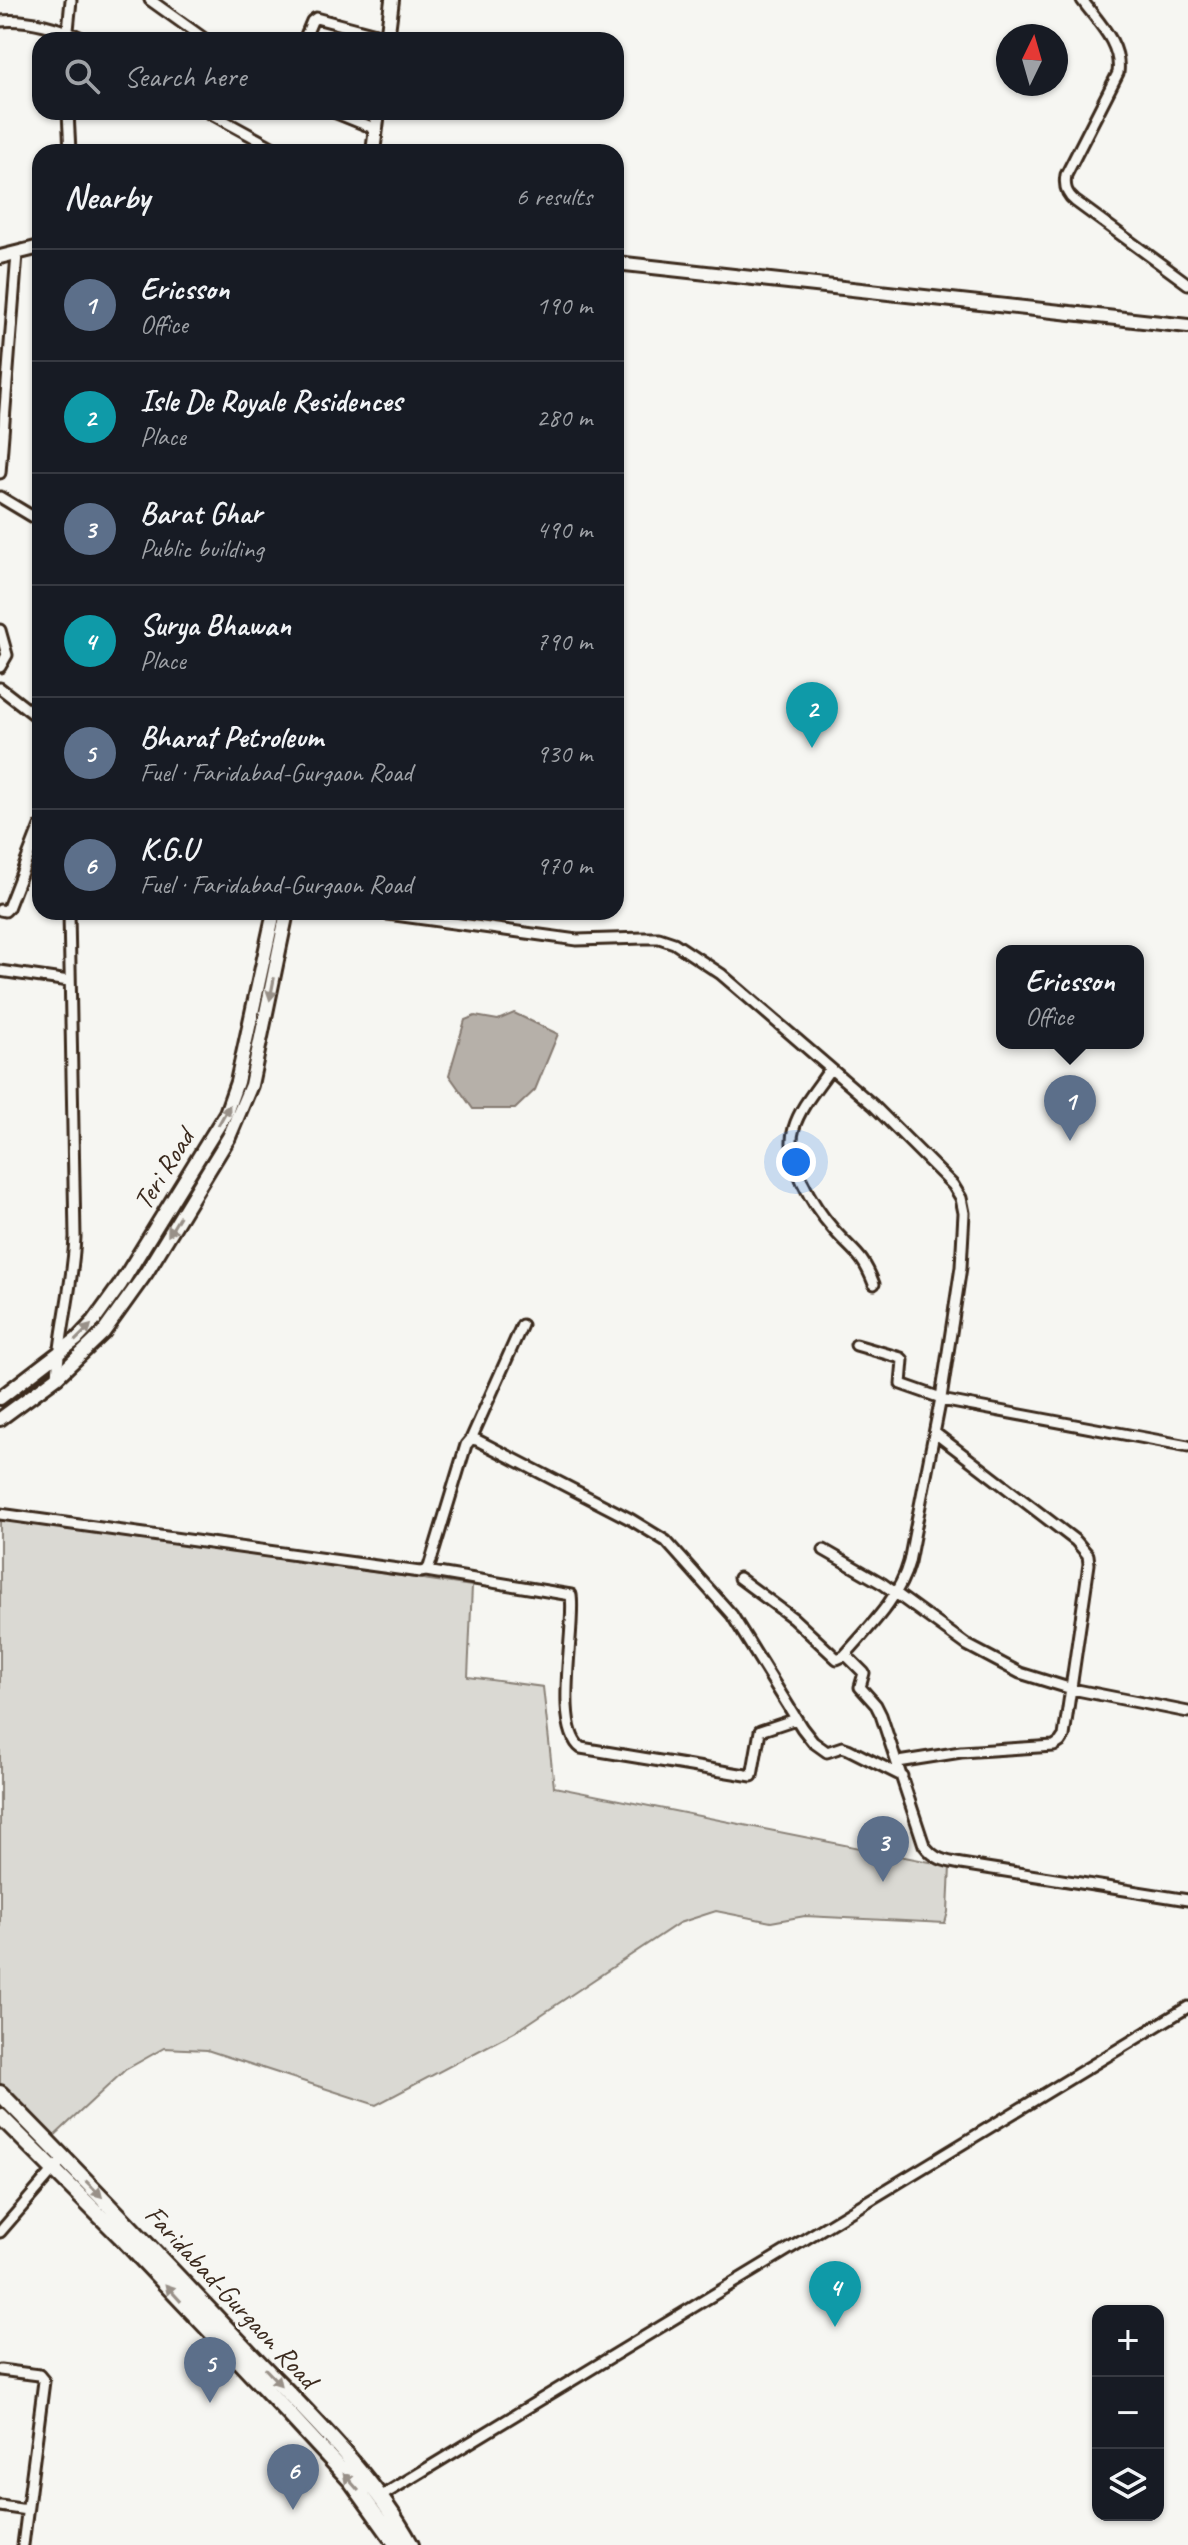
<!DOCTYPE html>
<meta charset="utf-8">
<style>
body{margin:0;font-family:Caveat,sans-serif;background:#20242c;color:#f1f3f6}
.controls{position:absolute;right:24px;bottom:24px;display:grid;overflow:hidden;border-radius:16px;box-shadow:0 2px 6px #0004}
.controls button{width:72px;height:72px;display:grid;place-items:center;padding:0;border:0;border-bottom:2px solid #363941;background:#171b24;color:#f1f3f6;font:40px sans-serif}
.compass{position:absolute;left:996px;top:24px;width:72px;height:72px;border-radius:50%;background:#171b24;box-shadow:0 2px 6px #0004;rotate:5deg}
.you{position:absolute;left:796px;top:1162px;width:28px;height:28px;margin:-20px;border:6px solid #fff;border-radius:50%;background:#1a73e8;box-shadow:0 0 0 12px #1a73e833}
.badge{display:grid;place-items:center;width:52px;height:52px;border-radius:50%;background:#d1495b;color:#fff;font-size:26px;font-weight:700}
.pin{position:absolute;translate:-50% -66px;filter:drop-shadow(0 2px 4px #0008)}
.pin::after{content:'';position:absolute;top:42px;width:28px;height:24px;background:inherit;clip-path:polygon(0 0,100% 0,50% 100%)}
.popup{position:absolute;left:996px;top:945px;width:148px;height:104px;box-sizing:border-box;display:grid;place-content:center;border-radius:16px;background:#171b24;filter:drop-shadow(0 2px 6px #0005);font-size:26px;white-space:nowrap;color:#9ea1a6}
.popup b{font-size:30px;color:#f1f3f6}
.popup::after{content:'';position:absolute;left:50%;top:100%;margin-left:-16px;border:16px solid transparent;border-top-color:#171b24}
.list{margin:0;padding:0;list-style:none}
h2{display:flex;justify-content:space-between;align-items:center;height:104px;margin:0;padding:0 32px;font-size:34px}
h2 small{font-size:26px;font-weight:400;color:#9ea1a6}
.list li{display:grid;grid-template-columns:52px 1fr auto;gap:24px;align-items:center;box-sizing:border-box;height:112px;padding:0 32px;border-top:2px solid #363941}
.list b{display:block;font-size:30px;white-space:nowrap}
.list p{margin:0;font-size:26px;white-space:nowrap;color:#9ea1a6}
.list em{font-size:26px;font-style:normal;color:#9ea1a6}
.icon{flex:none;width:44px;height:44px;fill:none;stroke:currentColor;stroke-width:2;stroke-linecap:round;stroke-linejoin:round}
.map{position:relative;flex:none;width:1188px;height:2545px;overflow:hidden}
.search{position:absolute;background:#171b24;box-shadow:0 2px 6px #0004;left:32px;top:32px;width:592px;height:88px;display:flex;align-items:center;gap:20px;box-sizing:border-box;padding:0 28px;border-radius:24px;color:#9ea1a6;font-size:30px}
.panel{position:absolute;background:#171b24;box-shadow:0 2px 6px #0004;left:32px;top:144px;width:592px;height:776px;border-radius:24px}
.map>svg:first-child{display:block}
.green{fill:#dad9d3;stroke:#8a8278;stroke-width:2}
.water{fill:#b6b0a9;stroke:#857a71;stroke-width:2}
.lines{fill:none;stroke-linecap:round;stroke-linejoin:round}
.street-casing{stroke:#3b2a1e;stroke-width:15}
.secondary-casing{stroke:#3b2a1e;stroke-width:18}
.primary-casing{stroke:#3b2a1e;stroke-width:20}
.street{stroke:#f6f6f2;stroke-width:9}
.secondary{stroke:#f6f6f2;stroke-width:12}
.primary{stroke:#f6f6f2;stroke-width:14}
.oneway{fill:#989088}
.labels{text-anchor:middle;stroke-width:6;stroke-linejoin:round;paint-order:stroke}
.street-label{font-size:28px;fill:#3b2a1e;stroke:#f6f6f2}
</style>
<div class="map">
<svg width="1188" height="2545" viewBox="0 0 1188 2545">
<rect width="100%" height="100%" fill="#f6f6f2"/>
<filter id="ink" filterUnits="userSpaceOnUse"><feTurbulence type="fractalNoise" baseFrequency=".0125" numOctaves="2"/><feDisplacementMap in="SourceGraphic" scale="16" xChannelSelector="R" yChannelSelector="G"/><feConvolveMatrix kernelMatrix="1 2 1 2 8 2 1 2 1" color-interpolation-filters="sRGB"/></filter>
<g filter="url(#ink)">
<path class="green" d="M0 1519 472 1586 468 1677 543 1687 554 1787 950 1866 948 1912 945 1923 805 1916 771 1922 716 1911 679 1923 520 2029 376 2105 207 2050 164 2048 125 2070 51 2139 0 2083Z"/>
<path class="water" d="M514 1013 558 1034 535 1090 515 1109H473L449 1075 465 1020 475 1016 498 1020Z"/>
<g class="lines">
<defs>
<path id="street" d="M150 0 206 40
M1082 0C1098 22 1122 44 1118 73L1066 175C1064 186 1066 194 1075 201L1188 284
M0 21C28 18 61 28 86 40
M67 40 71 0
M304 40 312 21 316 18 387 37
M68 112 70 152
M208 112 281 152
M334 112 376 129
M0 473 17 254
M0 497 40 521
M0 630 7 655 0 667
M0 688 40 719
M0 910 5 911 8 908 40 826
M373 912 577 940 644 938H659L674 943 721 974 873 1105 953 1185 961 1198 964 1213 961 1267 941 1398 909 1562C899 1599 869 1627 845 1655
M0 971 69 981
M830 1069C818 1087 800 1107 794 1128 784 1160 813 1206 834 1230 854 1253 862 1253 874 1284
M856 1345 901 1358 903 1360 901 1384 941 1398
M57 1377C60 1330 73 1285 75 1237L69 912
M941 1400 1188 1446
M471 1439 522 1325
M0 1514 420 1572 426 1571 429 1567 466 1445 471 1439 477 1440 630 1519 666 1541 732 1615 802 1728 813 1742 827 1752 842 1747 848 1749 902 1776
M824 1550 883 1584 967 1645 1020 1673 1072 1689 1188 1712
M426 1571 571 1595C576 1627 553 1727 581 1748L752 1776 760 1731 796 1719
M739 1578 793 1618 837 1659 846 1655 864 1673 860 1687 876 1705 881 1715 924 1845C934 1859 944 1861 961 1864L1188 1900
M898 1762 961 1752 1054 1746 1060 1742 1064 1736 1089 1564 1088 1555 1076 1541 935 1433
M0 2232 64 2158
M0 2370 39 2375 44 2381 23 2545
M380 2497 1188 2007
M0 2506 27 2510"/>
<path id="secondary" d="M387 40 392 0
M373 152 378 112
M0 257 40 247
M616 263 1188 326
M0 1398 77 1339 94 1321 120 1285 226 1113 237 1082 274 912
M0 1419 57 1377 103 1333 146 1273 229 1137 251 1085 287 912"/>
<path id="primary" d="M0 2093C84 2178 166 2264 248 2351 306 2412 370 2471 411 2545
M0 2116 120 2236 289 2414 351 2481 397 2545"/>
</defs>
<use href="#street" class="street-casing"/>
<use href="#secondary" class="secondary-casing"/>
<use href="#primary" class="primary-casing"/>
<use href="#street" class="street"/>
<use href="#secondary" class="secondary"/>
<use href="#primary" class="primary"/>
</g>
<defs><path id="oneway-solid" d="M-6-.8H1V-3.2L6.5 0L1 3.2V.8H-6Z" transform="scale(2)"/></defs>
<g class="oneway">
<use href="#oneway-solid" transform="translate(272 989) rotate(101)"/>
<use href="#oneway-solid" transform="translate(224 1115) rotate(-61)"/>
<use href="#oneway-solid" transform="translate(174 1226) rotate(121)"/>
<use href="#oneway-solid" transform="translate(83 1333) rotate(-45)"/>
<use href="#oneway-solid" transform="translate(94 2189) rotate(45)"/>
<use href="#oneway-solid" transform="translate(173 2293) rotate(-132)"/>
<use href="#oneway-solid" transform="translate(273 2377) rotate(47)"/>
<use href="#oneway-solid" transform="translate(351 2482) rotate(-131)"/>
</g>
</g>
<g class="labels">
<g class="street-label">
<text transform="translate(163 1169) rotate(-58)" y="10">Teri Road</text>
<text transform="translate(232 2296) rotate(47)" y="10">Faridabad-Gurgaon Road</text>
</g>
</g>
</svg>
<div class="controls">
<button>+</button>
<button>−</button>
<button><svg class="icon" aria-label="layers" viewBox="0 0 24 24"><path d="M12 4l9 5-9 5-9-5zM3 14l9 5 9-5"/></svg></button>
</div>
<svg class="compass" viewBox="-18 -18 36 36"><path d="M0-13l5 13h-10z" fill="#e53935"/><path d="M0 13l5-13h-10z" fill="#9ea1a6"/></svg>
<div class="you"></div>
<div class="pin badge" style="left:1070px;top:1141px;background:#5c6f8a">1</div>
<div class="popup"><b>Ericsson</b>Office</div>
<div class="pin badge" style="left:812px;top:748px;background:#0f9aa8">2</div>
<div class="pin badge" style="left:883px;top:1882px;background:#5c6f8a">3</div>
<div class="pin badge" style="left:835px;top:2327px;background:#0f9aa8">4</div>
<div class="pin badge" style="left:210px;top:2403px;background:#5c6f8a">5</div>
<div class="pin badge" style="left:293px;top:2510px;background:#5c6f8a">6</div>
<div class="search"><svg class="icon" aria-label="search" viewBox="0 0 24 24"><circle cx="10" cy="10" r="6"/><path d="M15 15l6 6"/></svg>Search here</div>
<section class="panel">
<h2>Nearby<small>6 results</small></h2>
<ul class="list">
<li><span class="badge" style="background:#5c6f8a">1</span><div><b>Ericsson</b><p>Office</p></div><em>190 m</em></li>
<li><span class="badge" style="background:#0f9aa8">2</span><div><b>Isle De Royale Residences</b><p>Place</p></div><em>280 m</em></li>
<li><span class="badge" style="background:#5c6f8a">3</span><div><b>Barat Ghar</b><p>Public building</p></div><em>490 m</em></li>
<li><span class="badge" style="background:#0f9aa8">4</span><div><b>Surya Bhawan</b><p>Place</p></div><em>790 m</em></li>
<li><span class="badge" style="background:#5c6f8a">5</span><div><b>Bharat Petroleum</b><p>Fuel · Faridabad-Gurgaon Road</p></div><em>930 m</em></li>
<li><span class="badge" style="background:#5c6f8a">6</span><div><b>K.G.U</b><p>Fuel · Faridabad-Gurgaon Road</p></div><em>970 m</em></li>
</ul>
</section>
</div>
